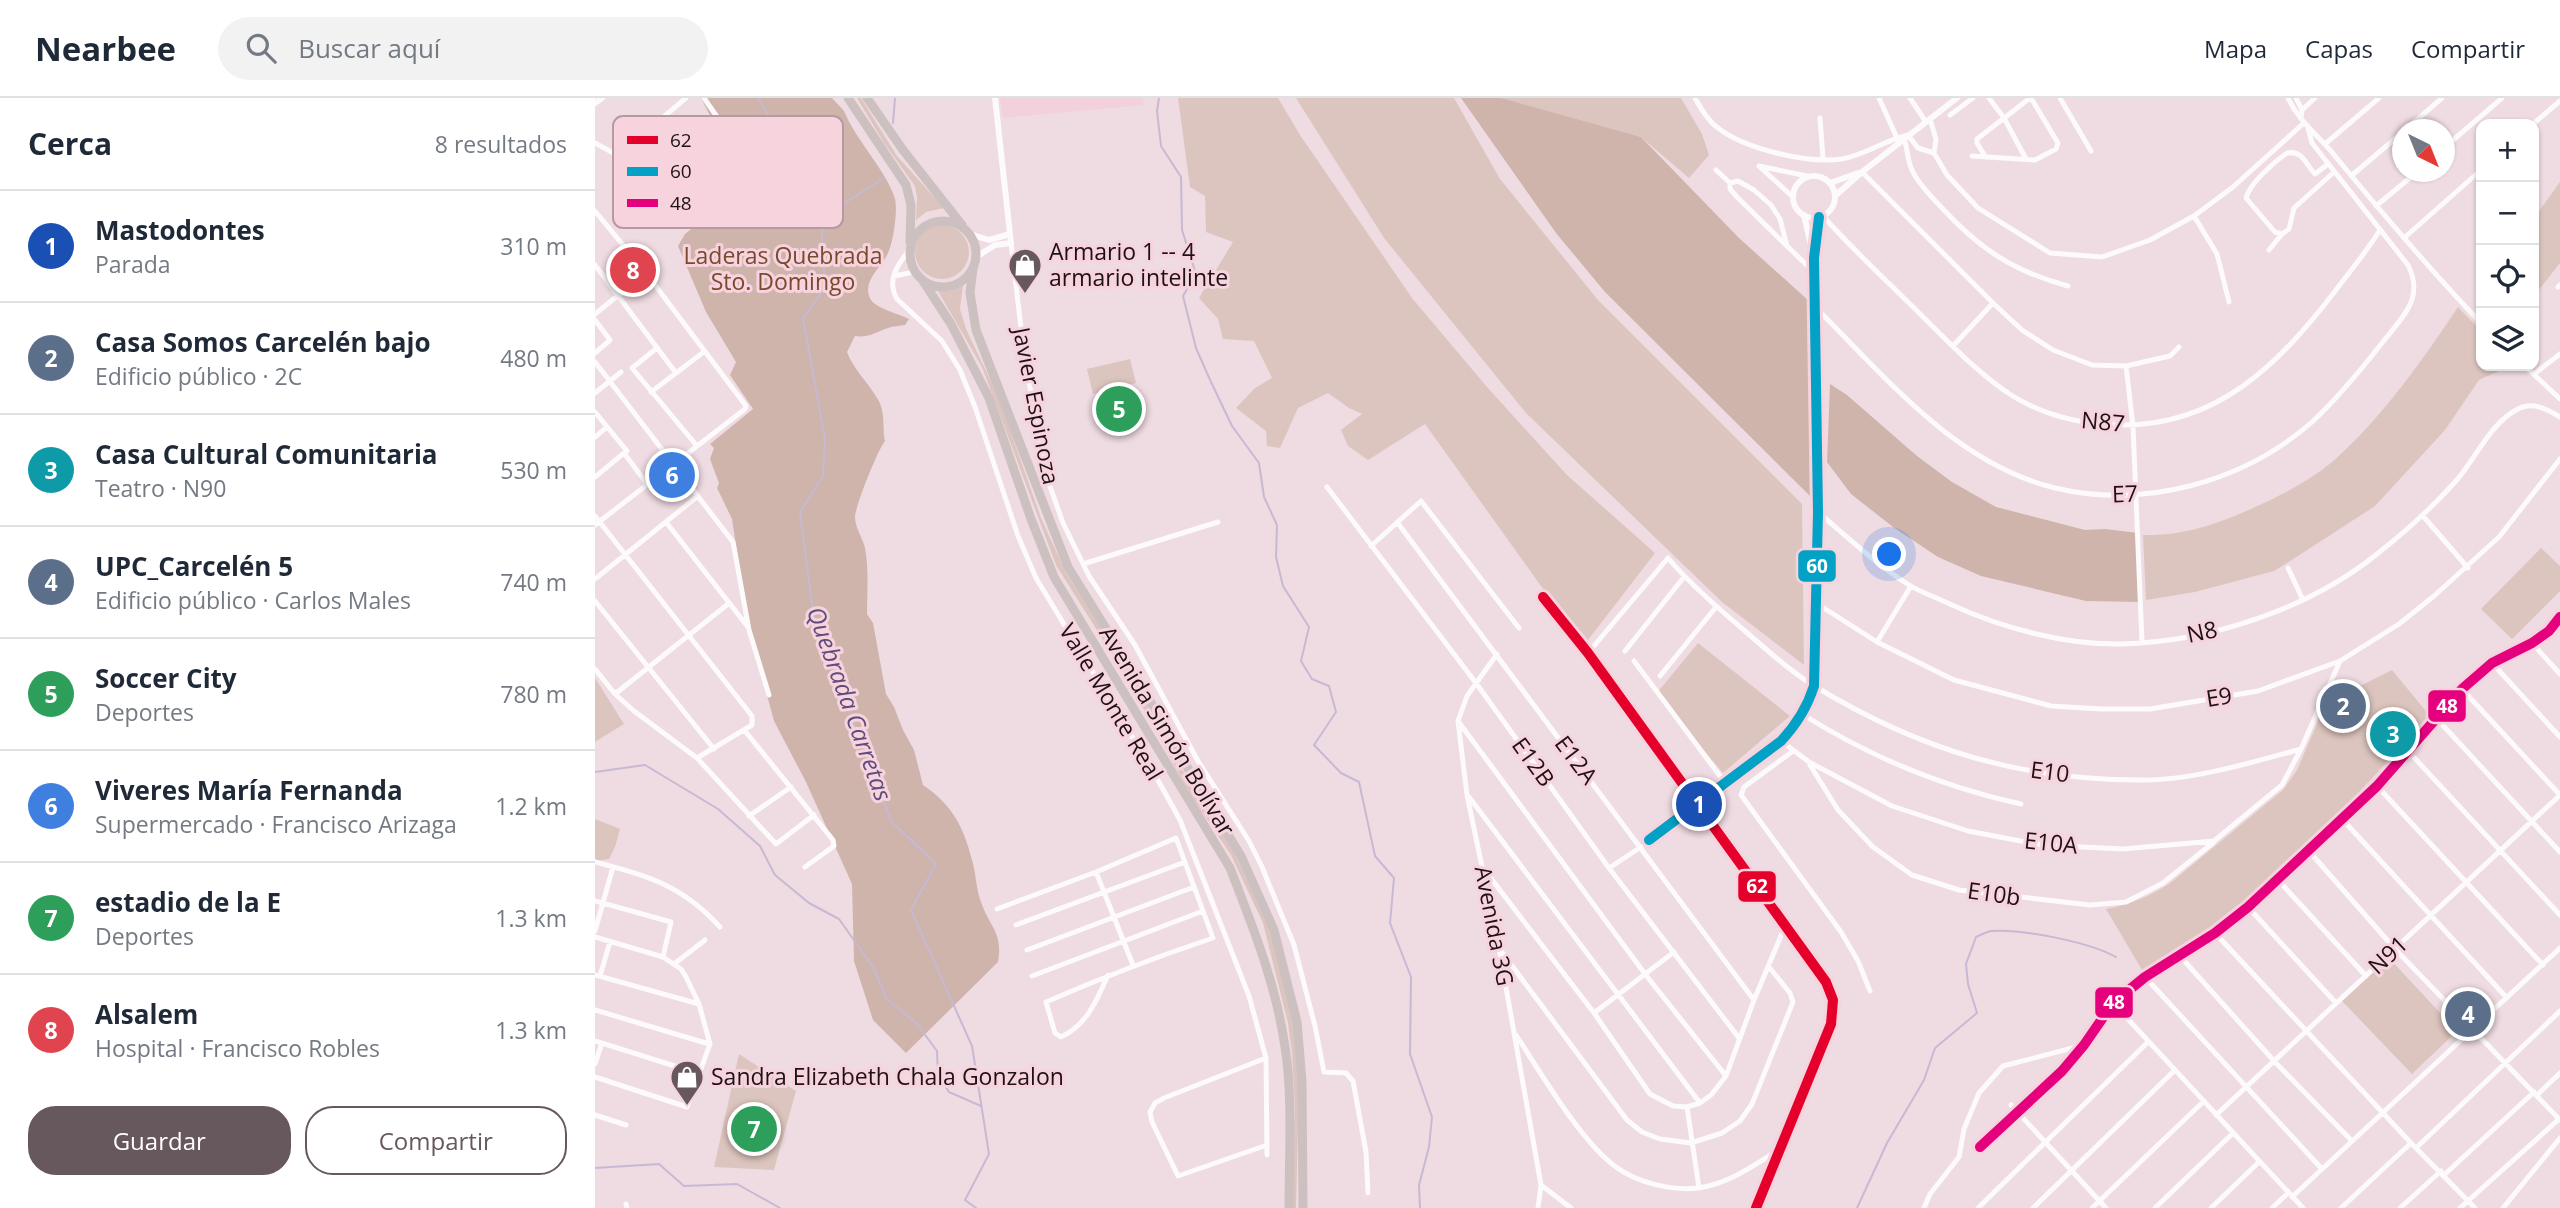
<!DOCTYPE html>
<html lang="es">
<meta charset="utf-8">
<style>
body{margin:0;font-family:"Open Sans",sans-serif;background:#f2f2f3;color:#1f2937}
.controls{position:absolute;right:21px;top:21px;display:grid;overflow:hidden;border-radius:14px;box-shadow:0 2px 5px #0004}
.controls button{width:63px;height:63px;display:grid;place-items:center;padding:0;border:0;border-bottom:2px solid #e0e1e3;background:#fff;color:#1f2937;font:35px sans-serif}
.compass{position:absolute;left:1797px;top:21px;width:63px;height:63px;border-radius:50%;background:#fff;box-shadow:0 2px 5px #0004;rotate:137deg}
.you{position:absolute;left:1295px;top:457px;width:24px;height:24px;margin:-18px;border:5px solid #fff;border-radius:50%;background:#1a73e8;box-shadow:0 0 0 10px #1a73e833}
.badge{display:grid;place-items:center;width:46px;height:46px;border-radius:50%;background:#67585d;color:#fff;font-size:23px;font-weight:700}
.pin{position:absolute;translate:-50% -50%;border:4px solid #fff;box-shadow:0 2px 7px #0006}
.list{margin:0;padding:0;list-style:none}
h2{display:flex;justify-content:space-between;align-items:center;height:91px;margin:0;padding:0 28px;font-size:30px}
h2 small{font-size:23px;font-weight:400;color:#747a83}
.list li{display:grid;grid-template-columns:46px 1fr auto;gap:21px;align-items:center;box-sizing:border-box;height:112px;padding:0 28px;border-top:2px solid #e0e1e3}
.list b{display:block;font-size:26px;white-space:nowrap}
.list p{margin:0;font-size:23px;white-space:nowrap;color:#747a83}
.list em{font-size:23px;font-style:normal;color:#747a83}
.actions{display:flex;gap:14px;padding:21px 28px}
.actions a{flex:1;padding:16px 0;border:2px solid #67585d;border-radius:28px;text-align:center;font-size:24px;color:#67585d}
.actions .main{background:#67585d;color:#fff}
.icon{flex:none;width:38px;height:38px;fill:none;stroke:currentColor;stroke-width:2;stroke-linecap:round;stroke-linejoin:round}
.map{position:relative;flex:none;width:1965px;height:1110px;overflow:hidden}
header{display:flex;align-items:center;gap:42px;box-sizing:border-box;height:98px;padding:0 35px;background:#fff;border-bottom:2px solid #e0e1e3}
header strong{font-size:33px}
nav{display:flex;gap:38px;margin-inline-start:auto;font-size:24px}
.search{width:490px;height:63px;background:#f2f2f3;display:flex;align-items:center;gap:18px;box-sizing:border-box;padding:0 24px;border-radius:38px;color:#747a83;font-size:26px}
main{display:flex}
aside{flex:1;background:#fff}
.map>svg:first-child{display:block}
.built{fill:#f2d1dc}
.green{fill:#ddc5bf}
.forest{fill:#cfb4ac}
.lines{fill:none;stroke-linecap:round;stroke-linejoin:round}
.stream{stroke:#c7b9d3;stroke-width:2}
.minor{stroke:#fdfafb;stroke-width:5}
.tertiary{stroke:#fdfafb;stroke-width:6}
.trunk{stroke:#ccc0c0;stroke-width:9}
.bus-1-casing{stroke:#f7d3de;stroke-width:16}
.bus-2-casing{stroke:#f7d3de;stroke-width:16}
.bus-3-casing{stroke:#f7d3de;stroke-width:16}
.bus-1{stroke:#e4002b;stroke-width:10}
.bus-2{stroke:#02a1c5;stroke-width:10}
.bus-3{stroke:#e5007d;stroke-width:10}
.labels{text-anchor:middle;stroke-width:6;stroke-linejoin:round;paint-order:stroke}
.poi-label{font-size:23px;fill:#1e1216;stroke:#f7d3de;text-anchor:start}
.park-label{font-size:23px;fill:#794a2b;stroke:#f7d3de}
.street-label{font-size:23px;fill:#1e1216;stroke:#f7d3de}
.water-label{font-size:24px;font-style:italic;fill:#5e4c7b;stroke:#f7d3de}
.key{fill:#f7d3de;stroke:#b699a2;stroke-width:2}
.key-label{font-size:19px;fill:#1e1216}
.line-badge{stroke:#f7d3de;stroke-width:2.5}
.badge-label{font-size:19px;text-anchor:middle;font-weight:bold;fill:#fff}
</style>
<header>
<strong>Nearbee</strong>
<div class="search"><svg class="icon" aria-label="search" viewBox="0 0 24 24"><circle cx="10" cy="10" r="6"/><path d="M15 15l6 6"/></svg>Buscar aquí</div>
<nav><a>Mapa</a><a>Capas</a><a>Compartir</a></nav>
</header>
<main>
<aside>
<h2>Cerca<small>8 resultados</small></h2>
<ul class="list">
<li><span class="badge" style="background:#1a4fb4">1</span><div><b>Mastodontes</b><p>Parada</p></div><em>310 m</em></li>
<li><span class="badge" style="background:#5c6f8a">2</span><div><b>Casa Somos Carcelén bajo</b><p>Edificio público · 2C</p></div><em>480 m</em></li>
<li><span class="badge" style="background:#0f9aa8">3</span><div><b>Casa Cultural Comunitaria</b><p>Teatro · N90</p></div><em>530 m</em></li>
<li><span class="badge" style="background:#5c6f8a">4</span><div><b>UPC_Carcelén 5</b><p>Edificio público · Carlos Males</p></div><em>740 m</em></li>
<li><span class="badge" style="background:#2e9e5b">5</span><div><b>Soccer City</b><p>Deportes</p></div><em>780 m</em></li>
<li><span class="badge" style="background:#3f7fe0">6</span><div><b>Viveres María Fernanda</b><p>Supermercado · Francisco Arizaga</p></div><em>1.2 km</em></li>
<li><span class="badge" style="background:#2e9e5b">7</span><div><b>estadio de la E</b><p>Deportes</p></div><em>1.3 km</em></li>
<li><span class="badge" style="background:#e0444e">8</span><div><b>Alsalem</b><p>Hospital · Francisco Robles</p></div><em>1.3 km</em></li>
</ul>
<div class="actions"><a class="main">Guardar</a><a>Compartir</a></div>
</aside>
<div class="map">
<svg width="1965" height="1110" viewBox="0 0 1965 1110">
<rect width="100%" height="100%" fill="#efdbe2"/>
<path class="built" d="M405 0H548L549 7 408 20Z"/>
<path class="green" d="M262 0H266L302 58 349 110 331 114 321 122 322 99 320 88 289 45Z
M583 0H683L705 37 817 200 892 289 972 377 1060 455 993 542 946 488 830 326 773 362 753 348 746 332 767 316 754 310 733 295 703 310 685 350 672 348 671 333 641 310 660 290 677 280 659 243 628 241 623 221 604 200 638 144 611 134 610 98 595 89Z
M701 0H859L905 81 1003 202 1207 406 1209 567 1127 504 931 315 789 140Z
M898 0H1086L1107 36 1114 57 1094 80 1046 39Z
M1965 84V165L1939 198V120Z
M320 154a27 27 0 1 1 54 0a27 27 0 1 1-54 0Z
M368 188 365 211 371 231 403 298 446 420 471 475 534 574 583 665 640 756 675 833 698 924 704 985 701 1110H697L700 1009 697 955 693 925 668 825 636 757 595 696 530 577 461 467 387 269 343 193H356Z
M1863 209 1886 233V268H1915L1884 282 1850 332 1780 408 1703 458 1679 473 1600 494 1551 502 1548 437C1587 438 1620 427 1656 411 1687 397 1721 380 1746 356 1792 313 1829 260 1863 209Z
M535 261 541 285 498 296 492 271Z
M542 293 548 318 506 328 500 303Z
M1946 450 1965 468V493L1917 541 1886 511Z
M1103 545 1195 618 1128 675 1061 596Z
M1797 572 1835 618 1739 721 1644 810 1612 834 1547 872 1511 811C1534 807 1555 798 1574 786L1688 692 1702 672 1731 605Z
M0 580 29 626 0 644Z
M0 721 25 731 20 749 14 761 0 763Z
M1794 860 1862 933 1817 976 1747 903Z
M144 956 201 993 179 1072 119 1069Z"/>
<path class="forest" d="M106 0H237L249 13C260 41 293 75 300 101 303 113 298 149 291 159 284 171 266 185 276 202 281 210 304 216 314 221L310 227C305 228 298 228 293 230 281 234 274 240 260 238L252 254C258 271 273 284 282 300 291 313 287 329 290 343 283 351 260 409 260 419 260 430 268 440 270 450 274 471 272 495 272 516L278 525 291 596 299 609 308 632 319 652 328 687C357 707 368 727 377 762 381 775 381 791 386 804 395 830 408 834 403 864L311 955 278 922 259 863 257 786 211 684 179 623 153 526 137 421 122 390 124 385 115 361 119 350 115 346 158 311 135 277 141 264 111 214 83 148 90 136 150 86Z
M866 0H906L1046 39 1144 140 1214 203 1215 398 1010 194 961 135Z
M1235 286 1252 297 1322 358 1357 384 1401 409 1490 432 1510 431 1543 435 1545 504 1491 503 1386 478 1343 459 1298 429 1256 396 1232 364Z"/>
<g class="lines">
<path class="stream" d="M163 0 208 74 222 115 226 120 230 190 208 220 230 341 228 378 205 414 218 515 296 723 341 766 316 812 377 948 394 1056 370 1102 381 1110
M564 0 562 13 566 48 586 79 587 132 601 176 588 198 601 250 616 284 637 328 664 365 669 399 682 427 681 459 688 488 714 529 706 563 717 581 734 588 741 614 719 647 746 675 764 684 780 758 799 780 795 825 816 879 815 956 837 1019 834 1049 824 1087 825 1110
M298 25 300 0
M228 119 289 80
M0 674 50 667 123 711 165 748 180 777 214 805 244 821 278 869 292 901 322 926 342 953 343 977 354 994 386 1008
M0 1070 64 1066 89 1088 142 1086 185 1110
M1262 1110 1292 1045 1329 982 1340 950 1382 915 1373 886 1371 866 1381 839C1386 837 1391 834 1396 833 1428 831 1494 844 1521 859"/>
<path class="minor" d="M109 0 127 26 129 38 151 82
M1100 0C1106 11 1113 23 1123 30 1150 51 1213 66 1247 61 1270 57 1290 42 1313 37L1323 50 1339 55
M1284 0 1302 40
M1315 0 1331 24
M1394 0 1409 20 1431 61
M1465 0 1496 53
M1693 0C1704 24 1724 38 1740 58 1787 115 1835 172 1886 225
M1701 0 1707 12 1706 20
M1707 12 1720 0
M1355 17 1378 0
M1225 20 1228 61
M1335 21 1341 41 1339 55 1352 77 1383 110 1455 155 1507 159 1555 142 1599 118 1638 89 1709 25
M1938 26 1965 3
M1810 32 1847 0
M1309 41C1313 51 1312 62 1317 72 1323 86 1337 99 1347 110 1386 152 1418 173 1473 188
M0 45 114 108 119 107 167 71
M1730 46 1784 0
M1850 49 1907 0
M23 57 91 0
M1377 58 1440 62 1461 51 1463 45 1436 0
M1390 58 1382 45V41L1435 0
M1733 66 1720 76C1711 67 1708 52 1692 55 1679 64 1655 85 1651 100L1680 134 1687 136 1694 131 1699 110 1739 74
M1164 68 1212 78
M1166 70 1198 99
M1121 72 1135 85V91L1142 99 1192 148
M1267 74 1398 205 1427 232 1458 252 1497 267 1531 268 1575 258 1584 249
M1756 78 1808 34
M69 83 129 38
M1135 85 1143 83 1159 92 1176 107 1185 121 1192 148 1220 175
M1781 108 1822 74
M0 113 51 175 151 308 150 311 0 427
M1228 118C1258 152 1292 183 1325 216 1354 244 1382 275 1416 297 1448 317 1484 326 1521 327 1622 330 1684 266 1741 192 1756 172 1772 153 1785 132
M1599 118 1622 156 1634 204
M1809 140 1886 72
M416 145 428 247 444 344 451 377 468 425 494 478 540 547 603 663 654 743 667 769 699 847 720 928 729 974 751 975 758 983 771 1054 773 1095
M315 151C303 166 291 182 302 201L347 243 365 272 380 309 423 438 441 480 559 675 585 722 654 898 671 960 672 1057
M1674 152 1687 136
M0 167 81 275
M299 178 319 174
M1963 189 1965 187
M1221 210C1291 279 1359 365 1460 390 1548 411 1648 385 1717 324 1743 300 1765 273 1787 245 1807 219 1830 201 1813 167L1717 45 1713 30
M0 216 51 175
M0 222 15 242 0 255
M1358 248 1398 205
M62 250 37 270 102 348
M0 264 138 444 154 532 174 597
M1531 268 1538 328 1547 544
M1930 268 1965 301
M1939 276 1965 256
M56 294 110 253
M0 295 26 274
M0 314 32 353 29 355 52 386
M0 339 12 329
M0 379 29 355
M732 389 881 585 1014 770 1144 940
M1223 414C1252 439 1281 466 1314 487 1327 495 1343 500 1357 507 1407 530 1470 547 1526 546 1614 544 1714 511 1782 456 1810 434 1836 411 1860 384 1880 362 1894 327 1921 312 1937 303 1950 310 1965 319
M0 418 157 618V627L102 660
M1828 418 1873 470
M71 424 153 529
M802 424 1159 902
M776 448 826 403 924 530
M488 466 623 424
M1693 470 1708 502
M0 481 103 398
M948 499 993 555 1104 706 1054 742
M0 503 119 651
M1221 505 1282 544 1359 582 1456 608 1506 611H1555L1663 593 1745 563 1804 526 1839 498 1904 439 1965 361
M1282 544 1316 488
M1937 545 1965 576
M1030 553 1089 479
M993 555 1073 460C1096 487 1123 510 1150 533 1172 552 1196 574 1221 589 1325 652 1427 683 1550 682 1599 682 1658 664 1706 651
M902 556 872 598 863 623 872 697 904 850 946 1087 943 1110
M1039 563 1131 686
M1897 565 1965 639
M0 571 20 596 39 613 102 660 181 746 219 717
M1065 578 1121 509
M20 596 133 506
M1207 616C1275 659 1348 689 1426 706
M1842 621 1965 754
M863 623 1050 876 1131 978
M150 633 238 742 239 748 210 769
M1186 643 1214 664 1297 708 1373 733 1447 747 1528 751 1619 743 1687 687 1706 651 1745 563
M1198 653 1149 689 1146 697 1246 834 1263 863 1275 893
M1814 654 1965 817
M1215 667 1243 712 1278 749 1317 777 1364 792 1495 807 1531 804 1568 785 1619 744
M1782 688 1948 867
M874 699 1105 1005
M154 718 196 689
M1747 721 1912 900
M1713 752 1800 851 1965 1022
M0 764C53 778 87 787 125 829
M888 770 999 915 1055 996 1078 1008 1092 1009 1105 1005 1116 997 1131 978 1159 902 1191 826
M1014 770 1046 749
M501 774 538 867
M1683 782 1771 878
M0 803 76 824 68 859
M1653 809 1741 905
M402 811 501 774 581 740 618 840C561 859 506 880 451 904L460 935 466 939C492 927 502 902 513 877
M421 827 590 764
M0 833 18 769
M1620 835 1816 1045 1880 1110
M0 839 68 859 86 871 91 879 104 906 115 946 92 1009 0 979
M432 852 599 789
M906 853 1032 1022 1047 1034 1065 1041 1096 1045 1127 1035 1145 1023 1157 1006 1198 904 1195 895 1174 869
M1584 857 1680 964 1757 1043
M79 866 110 842
M0 877 104 906
M5 878 15 844
M437 878 608 813
M1550 879 1727 1071
M1518 905 1708 1110
M0 912 114 946
M999 915 1079 854
M921 937C946 975 986 1044 1021 1069 1043 1085 1077 1093 1103 1090 1133 1086 1160 1067 1185 1051
M0 943 105 976
M671 960 569 1000 560 1005 555 1014 557 1024 583 1078 672 1047
M0 966 7 945
M1942 997 1965 975
M1416 1007 1511 1110
M1092 1009 1104 1090
M0 1017 31 1027
M1621 1017 1965 697 1867 591
M1385 1049 1467 973 1489 947 1518 905 1550 879 1620 835 1653 809 1782 688 1867 591 1897 565 1937 545 1954 533 1965 519
M1821 1050 1965 913
M1849 1077 1939 994
M946 1087 976 1110
M1697 1099 1965 850
M31 1106 32 1110
M1329 1110 1335 1096 1364 1059 1369 1031 1384 995 1408 968 1489 947
M1383 1110 1553 944
M1438 1110 1580 972
M1497 1110 1609 1003
M1560 1110 1638 1035
M1616 1110 1664 1064
M1677 1110 1693 1095
M1746 1110 1816 1045
M1805 1110 1846 1073
M1865 1110 1964 1021
M1908 1110 1965 1040"/>
<path class="tertiary" d="M0 5 7 0
M1198 99a21 21 0 1 1 42 0a21 21 0 1 1-42 0Z
M1235 85 1263 75
M1240 98 1267 74 1362 0
M1209 117 1218 156
M375 136 394 142 415 136
M381 159 400 147 416 145 400 0
M1161 1110 1236 926 1238 902 1231 884 1104 706C1135 683 1177 658 1201 627 1209 616 1214 602 1219 588L1223 414 1219 160 1224 119"/>
<path class="trunk" d="M253 0 311 87 316 107 315 144
M272 0 308 52 367 127
M315 156a33 33 0 1 1 66 0a33 33 0 1 1-66 0Z
M378 170 375 195 381 232 473 469 546 587 583 654 646 758 679 832 702 924 707 983 708 1110
M328 183 356 226 394 300 436 421 459 479 635 770C658 829 681 886 690 949 698 998 694 1060 694 1110"/>
<defs>
<path id="bus-1" d="M948 499 993 555 1231 884 1238 902 1236 926 1161 1110"/>
<path id="bus-2" d="M1054 742 1186 643C1202 626 1212 610 1219 588L1223 414 1219 160 1224 119"/>
<path id="bus-3" d="M1385 1049 1467 973 1489 947 1518 905 1550 879 1620 835 1653 809 1782 688 1867 591 1897 565 1937 545 1954 533 1965 519"/>
</defs>
<use href="#bus-1" class="bus-1-casing"/>
<use href="#bus-2" class="bus-2-casing"/>
<use href="#bus-3" class="bus-3-casing"/>
<use href="#bus-1" class="bus-1"/>
<use href="#bus-2" class="bus-2"/>
<use href="#bus-3" class="bus-3"/>
</g>
<defs>
<symbol id="shop-pin" viewBox="-11 -11 22 30"><path d="M0 17L-7.5 6A9.5 9.5 0 1 1 7.5 6Z" fill="#67585d" stroke="#f7d3de"/><path d="M-5-2.5h2.3a2.7 3.5 0 0 1 5.4 0H5L5.5 6h-11ZM-1.5-2.5h3a1.5 2.3 0 0 0-3 0Z" fill="#fff"/></symbol>
</defs>
<g fill-rule="evenodd">
<use href="#shop-pin" x="411" y="148" width="38" height="52"/>
<use href="#shop-pin" x="73" y="960" width="38" height="52"/>
</g>
<g class="labels">
<g class="poi-label">
<text x="454" y="162">Armario 1 -- 4<tspan x="454" dy="26">armario intelinte</tspan></text>
<text x="116" y="987">Sandra Elizabeth Chala Gonzalon</text>
</g>
<g class="park-label">
<text x="188" y="166">Laderas Quebrada<tspan x="188" dy="26">Sto. Domingo</tspan></text>
</g>
<g class="street-label">
<text transform="translate(441 308) rotate(79)" y="8">Javier Espinoza</text>
<text transform="translate(1508 324) rotate(5)" y="8">N87</text>
<text transform="translate(1530 396) rotate(-2)" y="8">E7</text>
<text transform="translate(1607 534) rotate(-12)" y="8">N8</text>
<text transform="translate(1624 599) rotate(-9)" y="8">E9</text>
<text transform="translate(516 604) rotate(59)" y="8">Valle Monte Real</text>
<text transform="translate(572 633) rotate(59)" y="8">Avenida Simón Bolívar</text>
<text transform="translate(981 662) rotate(53)" y="8">E12A</text>
<text transform="translate(938 664) rotate(54)" y="8">E12B</text>
<text transform="translate(1455 674) rotate(7)" y="8">E10</text>
<text transform="translate(1456 745) rotate(6)" y="8">E10A</text>
<text transform="translate(1399 796) rotate(8)" y="8">E10b</text>
<text transform="translate(899 828) rotate(79)" y="8">Avenida 3G</text>
<text transform="translate(1793 857) rotate(-43)" y="8">N91</text>
</g>
<g class="water-label">
<text transform="translate(254 606) rotate(70)" y="8">Quebrada Carretas</text>
</g>
</g>
<rect x="18" y="18" width="230" height="112" rx="10" class="key"/>
<rect x="32" y="38" width="31" height="8" fill="#e4002b"/>
<rect x="32" y="69" width="31" height="9" fill="#02a1c5"/>
<rect x="32" y="101" width="31" height="8" fill="#e5007d"/>
<g class="key-label">
<text x="75" y="49">62</text>
<text x="75" y="80">60</text>
<text x="75" y="112">48</text>
</g>
<g class="line-badge">
<rect x="1202" y="451" width="40" height="34" rx="7" fill="#02a1c5"/>
<rect x="1832" y="591" width="40" height="34" rx="7" fill="#e5007d"/>
<rect x="1142" y="772" width="40" height="33" rx="7" fill="#e4002b"/>
<rect x="1499" y="888" width="40" height="33" rx="7" fill="#e5007d"/>
</g>
<g class="badge-label">
<text x="1222" y="475">60</text>
<text x="1852" y="615">48</text>
<text x="1162" y="795">62</text>
<text x="1519" y="911">48</text>
</g>
</svg>
<div class="controls">
<button>+</button>
<button>−</button>
<button><svg class="icon" aria-label="locate" viewBox="0 0 24 24"><circle cx="12" cy="12" r="6"/><path d="M12 2v4M12 18v4M2 12h4M18 12h4"/></svg></button>
<button><svg class="icon" aria-label="layers" viewBox="0 0 24 24"><path d="M12 4l9 5-9 5-9-5zM3 14l9 5 9-5"/></svg></button>
</div>
<svg class="compass" viewBox="-18 -18 36 36"><path d="M0-13l5 13h-10z" fill="#e53935"/><path d="M0 13l5-13h-10z" fill="#747a83"/></svg>
<div class="you"></div>
<div class="pin badge" style="left:1104px;top:706px;background:#1a4fb4">1</div>
<div class="pin badge" style="left:1748px;top:608px;background:#5c6f8a">2</div>
<div class="pin badge" style="left:1798px;top:636px;background:#0f9aa8">3</div>
<div class="pin badge" style="left:1873px;top:916px;background:#5c6f8a">4</div>
<div class="pin badge" style="left:524px;top:311px;background:#2e9e5b">5</div>
<div class="pin badge" style="left:77px;top:377px;background:#3f7fe0">6</div>
<div class="pin badge" style="left:159px;top:1031px;background:#2e9e5b">7</div>
<div class="pin badge" style="left:38px;top:172px;background:#e0444e">8</div>
</div>
</main>
